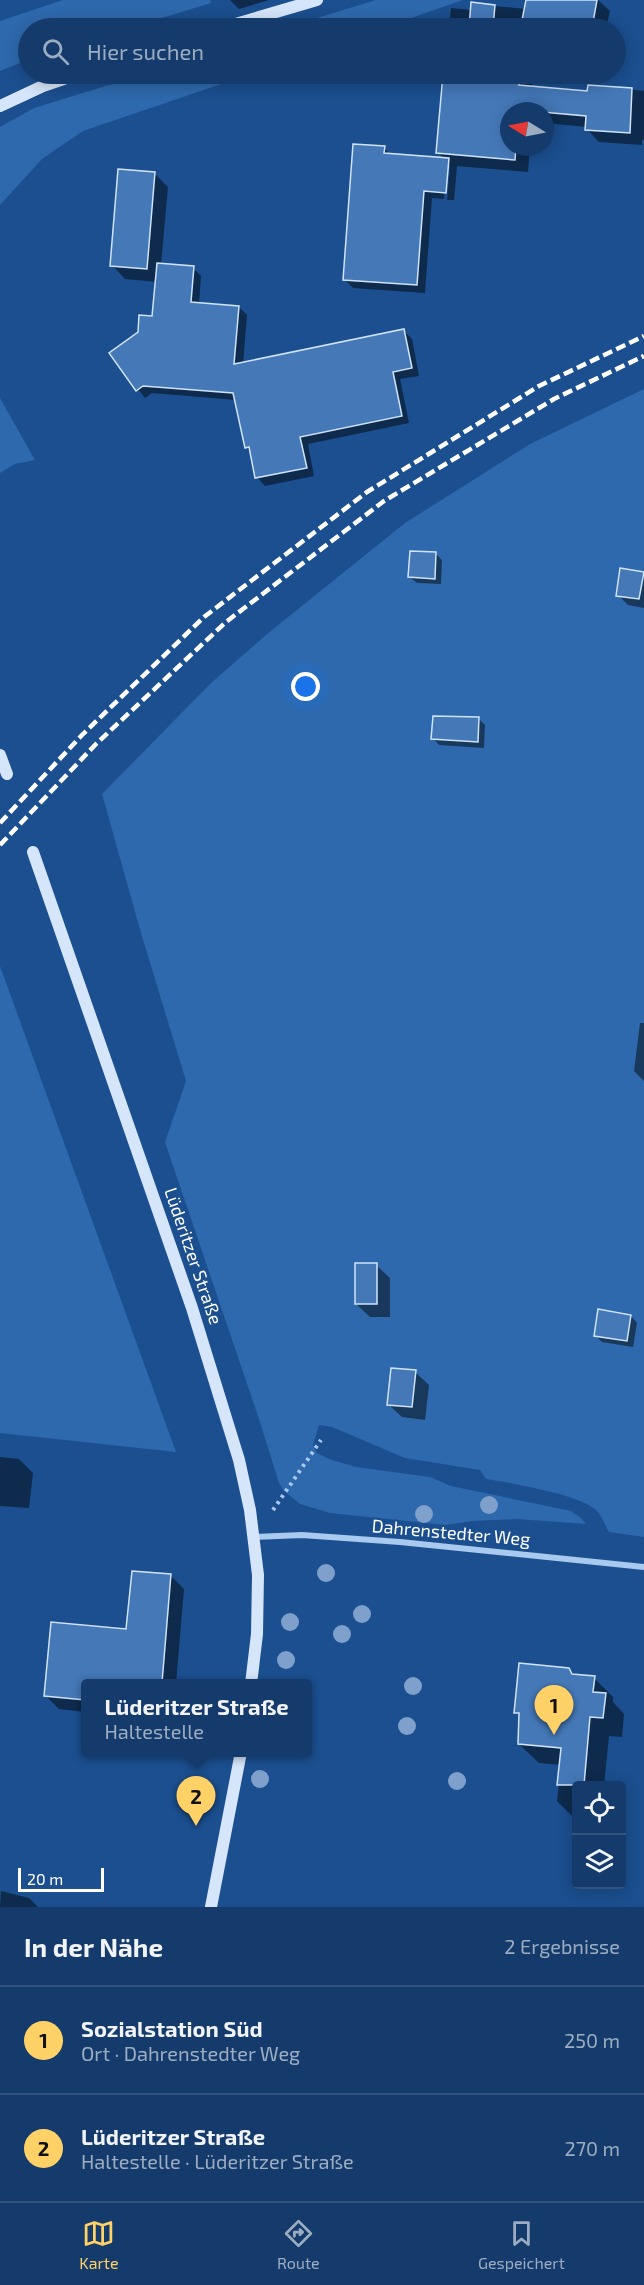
<!DOCTYPE html>
<html lang="de">
<meta charset="utf-8">
<style>
body{margin:0;font-family:"Exo 2",sans-serif;background:#1d4271;color:#f1f3f6}
.controls{position:absolute;right:18px;bottom:18px;display:grid;overflow:hidden;border-radius:6px;box-shadow:0 3px 15px #0003}
.controls button{width:54px;height:54px;display:grid;place-items:center;padding:0;border:0;border-bottom:2px solid #33557e;background:#143b6b;color:#f1f3f6;font:30px sans-serif}
.compass{position:absolute;left:500px;top:102px;width:54px;height:54px;border-radius:50%;background:#143b6b;box-shadow:0 3px 15px #0003;rotate:280deg}
.scale{position:absolute;left:18px;bottom:15px;width:86px;box-sizing:border-box;padding-left:6px;border:3px solid #fff;border-top:0;font-size:16px;line-height:21px;white-space:nowrap;color:#fff;-webkit-text-stroke:4px #1b4f8f;paint-order:stroke}
.you{position:absolute;left:306px;top:687px;width:21px;height:21px;margin:-15px;border:4px solid #fff;border-radius:50%;background:#1a73e8;box-shadow:0 0 0 9px #1a73e833}
.badge{display:grid;place-items:center;width:39px;height:39px;border-radius:50%;background:#ffd166;color:#111;font-size:20px;font-weight:700}
.pin{position:absolute;translate:-50% -50px;filter:drop-shadow(0 2px 3px #0008)}
.pin::after{content:'';position:absolute;top:32px;width:21px;height:18px;background:inherit;clip-path:polygon(0 0,100% 0,50% 100%)}
.popup{position:absolute;left:81px;top:1679px;width:231px;height:78px;box-sizing:border-box;display:grid;place-content:center;border-radius:6px;background:#143b6b;filter:drop-shadow(0 2px 4px #0005);font-size:20px;white-space:nowrap;color:#9dadc1}
.popup b{font-size:22px;color:#f1f3f6}
.popup::after{content:'';position:absolute;left:50%;top:100%;margin-left:-12px;border:12px solid transparent;border-top-color:#143b6b}
.list{margin:0;padding:0;list-style:none}
h2{display:flex;justify-content:space-between;align-items:center;height:78px;margin:0;padding:0 24px;font-size:26px}
h2 small{font-size:20px;font-weight:400;color:#9dadc1}
.list li{display:grid;grid-template-columns:39px 1fr auto;gap:18px;align-items:center;box-sizing:border-box;height:108px;padding:0 24px;border-top:2px solid #33557e}
.list b{display:block;font-size:22px;white-space:nowrap}
.list p{margin:0;font-size:20px;white-space:nowrap;color:#9dadc1}
.list em{font-size:20px;font-style:normal;color:#9dadc1}
.icon{flex:none;width:33px;height:33px;fill:none;stroke:currentColor;stroke-width:2;stroke-linecap:round;stroke-linejoin:round}
.map{position:relative;flex:none;width:644px;height:1907px;overflow:hidden}
.search{position:absolute;background:#143b6b;box-shadow:0 3px 15px #0003;left:18px;right:18px;top:18px;height:66px;display:flex;align-items:center;gap:15px;box-sizing:border-box;padding:0 21px;border-radius:33px;color:#9dadc1;font-size:22px}
.sheet{height:294px;background:#143b6b}
nav{display:flex;justify-content:space-around;align-items:center;box-sizing:border-box;height:84px;border-top:2px solid #33557e;background:#143b6b;font-size:16px;color:#9dadc1}
nav a{display:grid;justify-items:center;gap:3px}
nav .on{color:#ffd166}
.map>svg:first-child{display:block}
.green{fill:#2e69ad}
.shadow{fill:#0007}
.building{fill:#4478b7;stroke:#cfe3fa;stroke-width:1.5}
.lines{fill:none;stroke-linecap:round;stroke-linejoin:round}
.path{stroke:#a9c9ee;stroke-width:4;stroke-dasharray:3 4.5;stroke-linecap:butt}
.minor{stroke:#a9c9ee;stroke-width:6}
.secondary{stroke:#d6e6fa;stroke-width:12}
.rail{stroke:#fff;stroke-width:4.5;stroke-dasharray:10 4.5;stroke-linecap:butt}
.tree{fill:#7ea0ca}
.labels{text-anchor:middle;stroke-width:4.5;stroke-linejoin:round;paint-order:stroke}
.street-label{font-size:18px;fill:#fff;stroke:#1b4f8f}
</style>
<div class="map">
<svg width="644" height="1907" viewBox="0 0 644 1907">
<rect width="100%" height="100%" fill="#1b4f8f"/>
<path class="green" d="M63 0H210L211 3 129 28H28V60L0 71V21Z
M376 0H463L382 28H284Z
M145 74H251L83 131 42 159 0 205V127L34 108Z
M644 389V1537L609 1532C604 1524 603 1517 595 1509 576 1494 512 1483 486 1479L480 1470 405 1458 332 1427 319 1425 313 1445 317 1453 329 1459 356 1467 430 1477 451 1486 571 1511 581 1518 586 1524 517 1519 472 1521 445 1525 330 1513 300 1504 284 1491 279 1483 259 1419 165 1142 186 1081 141 933 102 794 211 683 267 634 405 523 530 444Z
M0 398 35 460 15 464 0 473Z
M0 966 176 1452 0 1433Z"/>
<path class="shadow" d="M230 0H269L239 9Z
M528 0H598L610 11 606 28H449L451 8 472 10 473 4 526 9Z
M445 74H534L532 88 589 92 618 88 644 91V140H642V145L599 142 587 129V127L545 123V111H509V147H530L528 172 457 166 454 200H447L450 165H447L444 199 432 198 425 293 353 288 345 280 384 148 391 155 444 159 438 152Z
M154 173 168 187 161 265 193 268 201 276 199 304 239 307 247 315 243 364 404 331 412 339 419 376 400 379 409 423 308 444 314 476 265 486 257 477 252 453 246 447 236 400 152 393 145 398 111 354 139 333 154 318 157 282 125 279 112 265Z
M436 554 442 560 441 584 417 583 410 577Z
M621 570 644 574V608L628 605 618 595Z
M479 719 485 725 484 748 439 745 433 738Z
M640 1023H644V1081L634 1071Z
M376 1265 390 1278V1317H370L356 1304Z
M631 1316 637 1323 633 1347 602 1342 596 1336Z
M415 1372 429 1385 425 1420 402 1417 388 1404Z
M0 1457 19 1459 33 1473 29 1508 0 1506Z
M171 1576 184 1589 176 1684H85V1712L59 1709 46 1696 128 1631Z
M569 1670 575 1676 594 1678 613 1697V1702L624 1714 622 1737 609 1736 604 1786H576V1820L557 1801 561 1765 539 1763 519 1744 520 1717 516 1712Z
M1 1891 29 1898 38 1907H0Z"/>
<path class="building" d="M526 0H597L592 28H560L522 20Z
M471 2 495 5 493 28H469Z
M443 74H520L519 85 587 91 588 85 632 88 630 133 585 130 586 116 519 110 509 111V147H516L515 160 436 153Z
M353 144 385 146 384 153 449 158 446 193 424 191 417 285 343 280Z
M118 169 155 172 147 269 110 266Z
M157 263 194 266 191 302 239 306 234 364 404 329 412 368 393 372 402 416 300 437 307 468 255 478 249 447 245 448 233 393 143 386 136 391 109 353 138 332 139 315 152 316Z
M410 551 436 552 435 579 408 577Z
M620 568 644 572 639 599 616 596Z
M433 716 479 717 478 742 431 739Z
M355 1263H377V1304H355Z
M598 1309 631 1315 627 1341 594 1336Z
M391 1368 416 1370 412 1407 387 1405Z
M132 1571 171 1574 162 1683H85V1700L44 1696 51 1622 126 1629Z
M519 1663 569 1668 572 1674 595 1676 593 1692 606 1693 603 1718 590 1717 584 1785H557L561 1748 518 1744 519 1713H514Z"/>
<g class="lines">
<path class="path" d="M273 1510 321 1440"/>
<path class="minor" d="M254 1537 302 1535 400 1542 644 1567"/>
<path class="secondary" d="M222 28 317 0
M0 106 43 86 78 74
M0 755 7 774
M33 852 192 1308 239 1460 250 1510 258 1575 257 1634 251 1684
M211 1907 241 1752"/>
<path class="rail" d="M0 823 82 735 204 617 367 492 539 386 644 336
M0 845 96 744 226 622 384 501 554 399 644 356"/>
</g>
<g class="tree">
<circle cx="489" cy="1505" r="9"/>
<circle cx="424" cy="1514" r="9"/>
<circle cx="326" cy="1573" r="9"/>
<circle cx="362" cy="1614" r="9"/>
<circle cx="290" cy="1622" r="9"/>
<circle cx="342" cy="1634" r="9"/>
<circle cx="286" cy="1660" r="9"/>
<circle cx="413" cy="1686" r="9"/>
<circle cx="407" cy="1726" r="9"/>
<circle cx="260" cy="1779" r="9"/>
<circle cx="457" cy="1781" r="9"/>
</g>
<g class="labels">
<g class="street-label">
<text transform="translate(193 1256) rotate(71)" y="6">Lüderitzer Straße</text>
<text transform="translate(451 1533) rotate(5)" y="6">Dahrenstedter Weg</text>
</g>
</g>
</svg>
<div class="controls">
<button><svg class="icon" aria-label="locate" viewBox="0 0 24 24"><circle cx="12" cy="12" r="6"/><path d="M12 2v4M12 18v4M2 12h4M18 12h4"/></svg></button>
<button><svg class="icon" aria-label="layers" viewBox="0 0 24 24"><path d="M12 4l9 5-9 5-9-5zM3 14l9 5 9-5"/></svg></button>
</div>
<svg class="compass" viewBox="-18 -18 36 36"><path d="M0-13l5 13h-10z" fill="#e53935"/><path d="M0 13l5-13h-10z" fill="#9dadc1"/></svg>
<div class="scale">20 m</div>
<div class="you"></div>
<div class="pin badge" style="left:554px;top:1735px">1</div>
<div class="pin badge" style="left:196px;top:1826px">2</div>
<div class="popup"><b>Lüderitzer Straße</b>Haltestelle</div>
<div class="search"><svg class="icon" aria-label="search" viewBox="0 0 24 24"><circle cx="10" cy="10" r="6"/><path d="M15 15l6 6"/></svg>Hier suchen</div>
</div>
<section class="sheet">
<h2>In der Nähe<small>2 Ergebnisse</small></h2>
<ul class="list">
<li><span class="badge">1</span><div><b>Sozialstation Süd</b><p>Ort · Dahrenstedter Weg</p></div><em>250 m</em></li>
<li><span class="badge">2</span><div><b>Lüderitzer Straße</b><p>Haltestelle · Lüderitzer Straße</p></div><em>270 m</em></li>
</ul>
</section>
<nav>
<a class="on"><svg class="icon" aria-label="map" viewBox="0 0 24 24"><path d="M3 6l6-2 6 2 6-2v14l-6 2-6-2-6 2zM9 4v14M15 6v14"/></svg>Karte</a>
<a><svg class="icon" aria-label="directions" viewBox="0 0 24 24"><path d="M12 3l9 9-9 9-9-9zM9 14v-3h6M13 9l2 2-2 2"/></svg>Route</a>
<a><svg class="icon" aria-label="saved" viewBox="0 0 24 24"><path d="M7 4h10v16l-5-4-5 4z"/></svg>Gespeichert</a>
</nav>
